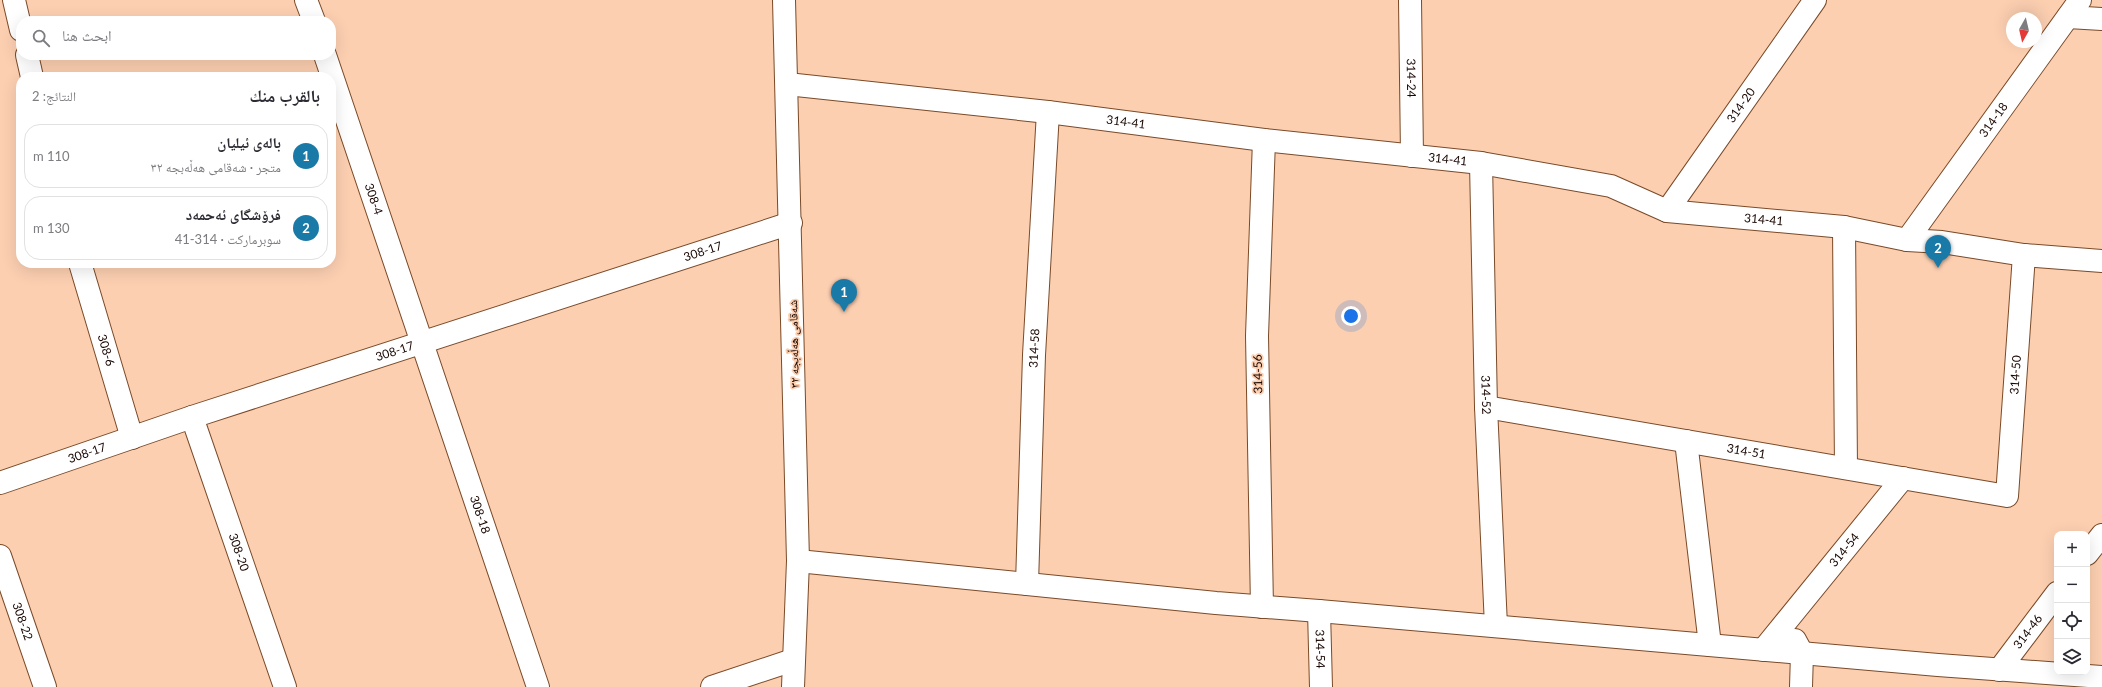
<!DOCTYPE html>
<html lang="ar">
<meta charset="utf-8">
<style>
body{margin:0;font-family:Lato,"Noto Naskh Arabic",sans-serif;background:#f2f2f3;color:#2b2b33;direction:rtl}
.controls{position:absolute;right:12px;bottom:12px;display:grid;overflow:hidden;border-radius:8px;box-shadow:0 4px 16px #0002}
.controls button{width:36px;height:36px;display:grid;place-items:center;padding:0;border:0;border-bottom:1px solid #e1e1e2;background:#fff;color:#2b2b33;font:20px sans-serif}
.compass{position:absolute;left:2006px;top:12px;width:36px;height:36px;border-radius:50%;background:#fff;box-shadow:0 4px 16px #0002;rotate:188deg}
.you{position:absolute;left:1351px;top:316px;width:14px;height:14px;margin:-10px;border:3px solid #fff;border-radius:50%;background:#1a73e8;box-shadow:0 0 0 6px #1a73e833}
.badge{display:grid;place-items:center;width:26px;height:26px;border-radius:50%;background:#1a7aa7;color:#fff;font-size:13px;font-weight:700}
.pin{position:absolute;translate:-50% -33px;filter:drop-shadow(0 1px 2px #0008)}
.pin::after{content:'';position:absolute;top:21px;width:14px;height:12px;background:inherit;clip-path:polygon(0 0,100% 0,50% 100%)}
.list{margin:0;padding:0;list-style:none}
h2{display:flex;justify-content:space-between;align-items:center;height:52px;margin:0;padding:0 16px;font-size:17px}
h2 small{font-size:13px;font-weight:400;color:#7c7c81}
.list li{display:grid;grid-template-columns:26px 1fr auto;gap:12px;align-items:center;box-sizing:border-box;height:64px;margin:0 8px 8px;padding:0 8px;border:1px solid #e1e1e2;border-radius:16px}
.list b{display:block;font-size:15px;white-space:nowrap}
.list p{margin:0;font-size:13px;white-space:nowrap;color:#7c7c81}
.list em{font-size:13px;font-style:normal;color:#7c7c81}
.icon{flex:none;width:22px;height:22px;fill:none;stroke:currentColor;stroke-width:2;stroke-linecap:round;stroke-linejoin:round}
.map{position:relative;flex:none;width:2102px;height:687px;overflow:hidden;direction:ltr}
.search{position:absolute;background:#fff;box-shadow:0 4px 16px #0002;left:16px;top:16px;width:320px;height:44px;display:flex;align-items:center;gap:10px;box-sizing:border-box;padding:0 14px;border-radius:16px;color:#7c7c81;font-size:15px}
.panel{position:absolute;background:#fff;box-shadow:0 4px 16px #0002;left:16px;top:72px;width:320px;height:196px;border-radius:16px;direction:rtl}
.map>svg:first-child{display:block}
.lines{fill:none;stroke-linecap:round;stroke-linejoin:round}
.street-casing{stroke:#7a4a28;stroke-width:24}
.secondary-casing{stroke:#7a4a28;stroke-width:24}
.street{stroke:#fff;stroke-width:22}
.secondary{stroke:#fff;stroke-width:22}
.labels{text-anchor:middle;stroke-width:3.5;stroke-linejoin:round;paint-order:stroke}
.street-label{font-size:12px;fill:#180600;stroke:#fccfb1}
</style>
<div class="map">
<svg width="2102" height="687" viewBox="0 0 2102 687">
<rect width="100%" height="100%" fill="#fccfb1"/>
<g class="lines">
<defs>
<g id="street">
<path d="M14 0 21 30"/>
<path d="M306 0 314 21"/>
<path id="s1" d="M1410 0 1412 156"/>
<path d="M2068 17 2102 19"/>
<path d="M27 55 32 77"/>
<path id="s2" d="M325 55 538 687"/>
<path id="s3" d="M787 84 1048 112 1264 140 1481 163 1611 186 1667 211 1844 227 1907 240 1942 242 2024 255 2102 261"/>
<path id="s4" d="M1481 163 1486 407 1496 626"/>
<path id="s5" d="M1667 211 1815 0"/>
<path d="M1844 227 1846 468"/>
<path id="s6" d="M1907 240 2080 0"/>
<path id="s7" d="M80 263 132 438"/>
<path id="s8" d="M1486 407 2007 496 2024 255"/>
<path id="s9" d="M192 417 285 687"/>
<path d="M1686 441 1710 645"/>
<path id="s10" d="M0 483 192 417 791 223"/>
<path d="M2087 554 2102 535"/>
<path id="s11" d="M0 556 45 687"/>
<path d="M798 561 1216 603 1319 611 1938 665 2102 677"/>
<path id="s12" d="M1027 584 1034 355 1048 112"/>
<path d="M1262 607 1257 336 1264 140"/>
<path id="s13" d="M1319 611 1321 687"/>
<path d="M1795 640 1802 653 1801 687"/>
<path id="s14" d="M1763 650 1903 478"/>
<path id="s15" d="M1999 670 2057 593"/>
<path d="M712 687 793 660"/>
</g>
<path id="secondary" d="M784 0 798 561 793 687"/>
</defs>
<use href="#street" class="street-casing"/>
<use href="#secondary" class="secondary-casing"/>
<use href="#street" class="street"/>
<use href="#secondary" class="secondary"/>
</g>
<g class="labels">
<g class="street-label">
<text dy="4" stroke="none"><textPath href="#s1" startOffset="78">314-24</textPath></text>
<text dy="4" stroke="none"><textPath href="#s5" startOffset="129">314-20</textPath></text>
<text dy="4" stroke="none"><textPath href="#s6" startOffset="148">314-18</textPath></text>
<text dy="4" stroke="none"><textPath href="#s3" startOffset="341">314-41</textPath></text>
<text dy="4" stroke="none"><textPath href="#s3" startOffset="665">314-41</textPath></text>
<text dy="4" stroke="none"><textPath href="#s2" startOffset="152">308-4</textPath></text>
<text dy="4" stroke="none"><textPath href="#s3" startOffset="989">314-41</textPath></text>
<text dy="4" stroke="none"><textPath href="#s10" startOffset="740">308-17</textPath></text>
<text transform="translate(794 344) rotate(-91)" y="4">شەقامی هەڵەبجە ٣٢</text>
<text dy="4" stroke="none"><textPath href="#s12" startOffset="236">314-58</textPath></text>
<text dy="4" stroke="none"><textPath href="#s7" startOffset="91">308-6</textPath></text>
<text dy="4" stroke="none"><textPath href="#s10" startOffset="416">308-17</textPath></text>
<text transform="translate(1258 374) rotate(-91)" y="4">314-56</text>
<text dy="4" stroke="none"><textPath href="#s8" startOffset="650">314-50</textPath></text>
<text dy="4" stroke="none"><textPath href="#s4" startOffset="232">314-52</textPath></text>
<text dy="4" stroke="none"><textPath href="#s8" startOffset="264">314-51</textPath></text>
<text dy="4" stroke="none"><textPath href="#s10" startOffset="92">308-17</textPath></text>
<text dy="4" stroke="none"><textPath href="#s2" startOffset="485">308-18</textPath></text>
<text dy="4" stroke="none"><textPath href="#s14" startOffset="129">314-54</textPath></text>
<text dy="4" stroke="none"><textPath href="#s9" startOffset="143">308-20</textPath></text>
<text dy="4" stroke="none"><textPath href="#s11" startOffset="69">308-22</textPath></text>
<text dy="4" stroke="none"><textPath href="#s15" startOffset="48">314-46</textPath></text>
<text dy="4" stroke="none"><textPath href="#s13" startOffset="38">314-54</textPath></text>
</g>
</g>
</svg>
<div class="controls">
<button>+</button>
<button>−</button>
<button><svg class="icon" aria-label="locate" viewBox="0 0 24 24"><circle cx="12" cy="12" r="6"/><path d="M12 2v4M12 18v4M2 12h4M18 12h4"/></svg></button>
<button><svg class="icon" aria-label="layers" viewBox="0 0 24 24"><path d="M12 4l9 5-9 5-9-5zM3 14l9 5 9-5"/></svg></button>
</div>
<svg class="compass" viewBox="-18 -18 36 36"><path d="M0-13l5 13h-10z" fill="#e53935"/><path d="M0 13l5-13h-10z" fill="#7c7c81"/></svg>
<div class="you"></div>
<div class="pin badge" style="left:844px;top:312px">1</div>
<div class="pin badge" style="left:1938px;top:268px">2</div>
<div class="search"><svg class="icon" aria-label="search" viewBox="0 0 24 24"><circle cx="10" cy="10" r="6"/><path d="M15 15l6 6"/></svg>ابحث هنا</div>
<section class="panel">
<h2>بالقرب منك<small>النتائج: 2</small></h2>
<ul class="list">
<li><span class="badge">1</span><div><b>بالەی ئیلیان</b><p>متجر · شەقامی هەڵەبجە ٣٢</p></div><em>110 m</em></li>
<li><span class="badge">2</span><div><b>فرۆشگای ئەحمەد</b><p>سوبرماركت · 314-41</p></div><em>130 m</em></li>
</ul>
</section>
</div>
